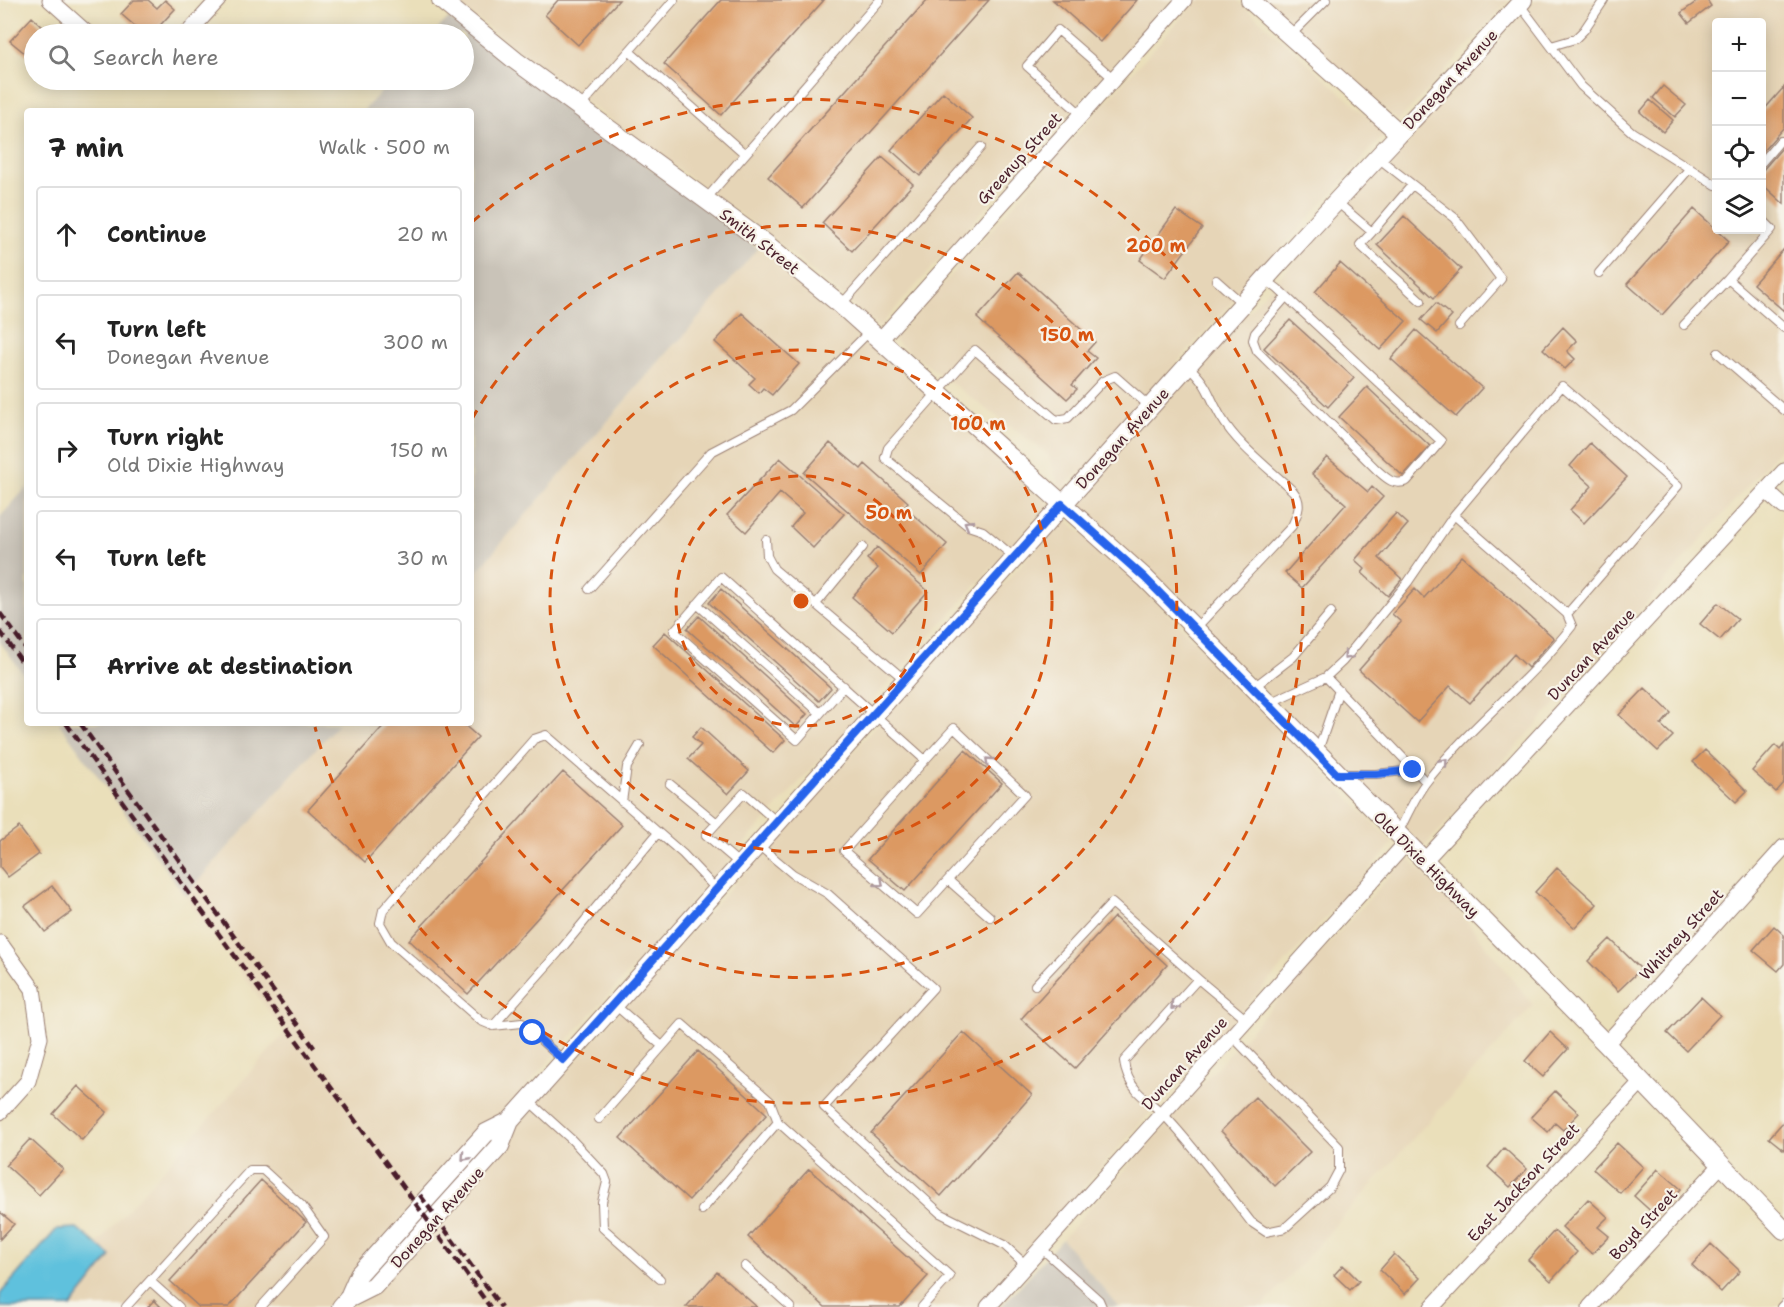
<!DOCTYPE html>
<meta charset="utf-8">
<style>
body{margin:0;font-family:"Shantell Sans",sans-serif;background:#f2f2f2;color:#222}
.controls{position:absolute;right:18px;top:18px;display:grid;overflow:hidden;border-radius:6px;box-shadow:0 3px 15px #0003}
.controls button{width:54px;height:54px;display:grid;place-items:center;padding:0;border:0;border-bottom:2px solid #e0e0e0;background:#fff;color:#222;font:30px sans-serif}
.stop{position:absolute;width:18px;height:18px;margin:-14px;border:4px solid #2563eb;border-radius:50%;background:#fff}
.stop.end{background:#2563eb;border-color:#fff;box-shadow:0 2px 6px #0008}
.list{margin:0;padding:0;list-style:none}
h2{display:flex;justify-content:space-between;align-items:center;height:78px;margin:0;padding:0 24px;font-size:26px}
h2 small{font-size:20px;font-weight:400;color:#767676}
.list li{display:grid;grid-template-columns:39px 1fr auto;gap:18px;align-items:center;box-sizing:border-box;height:96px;margin:0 12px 12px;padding:0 12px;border:2px solid #e0e0e0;border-radius:6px}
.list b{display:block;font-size:22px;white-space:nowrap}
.list p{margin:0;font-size:20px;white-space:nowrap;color:#767676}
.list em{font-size:20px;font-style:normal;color:#767676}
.icon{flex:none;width:33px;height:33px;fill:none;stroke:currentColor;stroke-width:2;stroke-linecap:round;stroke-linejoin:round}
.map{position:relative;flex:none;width:1784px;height:1307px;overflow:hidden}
.search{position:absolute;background:#fff;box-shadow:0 3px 15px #0003;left:24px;top:24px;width:450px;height:66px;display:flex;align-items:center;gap:15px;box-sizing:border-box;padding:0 21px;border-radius:33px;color:#767676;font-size:22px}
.panel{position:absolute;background:#fff;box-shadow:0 3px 15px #0003;left:24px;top:108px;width:450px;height:618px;border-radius:6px}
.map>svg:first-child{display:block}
.built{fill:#e6d5b7;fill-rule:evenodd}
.industrial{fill:#c9c3b8}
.water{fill:#5fc1dd;stroke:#547084;stroke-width:1.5}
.building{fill:#dc9962}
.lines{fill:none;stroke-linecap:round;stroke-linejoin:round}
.service-casing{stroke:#9a7f72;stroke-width:10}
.minor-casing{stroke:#9a7f72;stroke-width:17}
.tertiary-casing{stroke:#9a7f72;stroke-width:20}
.service{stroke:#fff;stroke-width:8}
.minor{stroke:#fff;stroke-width:15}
.tertiary{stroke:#fff;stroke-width:18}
.rail{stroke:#4a1f2b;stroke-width:4.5;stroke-dasharray:9 4.5;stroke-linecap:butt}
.oneway{stroke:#ae9aa0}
.route{stroke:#2563eb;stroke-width:8}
.ring{fill:none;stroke:#d8530f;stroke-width:3;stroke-dasharray:10 8}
.labels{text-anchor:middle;stroke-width:4.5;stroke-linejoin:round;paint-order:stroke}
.street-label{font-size:16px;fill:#4a1f2b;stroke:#f7f3e8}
.centre{fill:#d8530f;stroke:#f7f3e8;stroke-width:3}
.ring-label{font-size:18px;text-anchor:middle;font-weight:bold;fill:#d8530f;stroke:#f7f3e8;stroke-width:4.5;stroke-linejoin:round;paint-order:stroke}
</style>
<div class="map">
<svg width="1784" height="1307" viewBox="0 0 1784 1307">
<rect width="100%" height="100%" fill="#f7f3e8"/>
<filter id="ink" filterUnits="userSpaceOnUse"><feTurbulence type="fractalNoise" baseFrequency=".0167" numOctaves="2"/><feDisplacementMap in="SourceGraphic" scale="12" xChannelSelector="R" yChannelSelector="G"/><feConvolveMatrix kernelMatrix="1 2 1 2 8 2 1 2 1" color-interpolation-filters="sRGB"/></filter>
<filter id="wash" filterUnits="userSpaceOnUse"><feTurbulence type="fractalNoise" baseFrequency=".008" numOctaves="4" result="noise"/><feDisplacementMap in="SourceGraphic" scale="24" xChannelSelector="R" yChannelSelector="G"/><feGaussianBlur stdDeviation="1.35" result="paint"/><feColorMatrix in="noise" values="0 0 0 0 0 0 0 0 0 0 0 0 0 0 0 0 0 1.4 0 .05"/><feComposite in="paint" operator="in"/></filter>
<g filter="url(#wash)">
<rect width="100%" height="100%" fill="#eadfba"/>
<path class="built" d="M454 0H1171L879 327 770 236 521 54Z
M1197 0H1237L1386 133 1123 422 1177 391 1379 167 1441 104 1536 0H1784V444L1609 646 1423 848 1075 504 1081 469 1061 491 1048 454 893 340ZM1716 22H1762V230H1716Z
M1263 0H1509L1427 91 1398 121Z
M758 248 836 312 1049 504 328 1307H71L111 1257 97 1244 285 1033 186 897 205 873 339 723H471V578Z
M1064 517 1139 584 1393 843 975 1307H354Z
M1407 857 1446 895 1533 1005 1262 1307H1119L1062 1239Z"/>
<path class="industrial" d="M449 18 758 248 679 341 676 342 471 578V111H363L392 80H464V34H432Z
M27 487V679L0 642V517Z
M59 723H339L205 873 186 897Z
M1062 1239 1119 1307H1001Z"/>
<path class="water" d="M77 1228 111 1256 71 1307H0V1294L57 1229Z"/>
<g id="blocks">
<path class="building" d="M134 0H148L157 8 165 0 175 9 152 34H144L121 14Z
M558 0H619L578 45 545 15Z
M721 0H824L721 115 664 64Z
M927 0H989L803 208 768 177Z
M1053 0H1137L1100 42Z
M1699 0H1707L1711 6 1689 23 1681 13Z
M32 17 48 32 45 34H34V46L27 55 10 41Z
M1663 86 1686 105 1675 117 1653 98Z
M1784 87V127L1762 152V112Z
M943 92 972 118 920 176 891 150Z
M1650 100 1673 120 1663 132 1640 112Z
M1782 148 1784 149V204L1762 184V171Z
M882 157 913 184 852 251 822 223Z
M1694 209 1729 241 1662 315 1627 284Z
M1176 210 1202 228 1165 278 1140 260Z
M1404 216 1461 269 1434 298 1377 245Z
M1784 249V311L1753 284Z
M1340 263 1406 321 1380 350 1315 292Z
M1018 272 1095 342 1087 351 1096 358 1072 385 1077 389 1067 399 977 318Z
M1436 303 1452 316 1437 333 1421 320Z
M742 313 799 364 772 395 763 388 759 393 749 384 755 378 715 342Z
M1290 320 1354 378 1328 407 1264 348Z
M1563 327 1577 341 1567 351 1575 359 1565 369 1543 349Z
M1416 330 1482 388 1456 417 1391 359Z
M1367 387 1430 446 1403 476 1339 417Z
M830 443 861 469 865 464 908 502 904 507 947 544 921 575 804 473Z
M1590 443 1627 477 1584 523 1570 510 1592 486 1570 466Z
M1327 457 1368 492 1372 487 1383 497 1302 588 1285 573 1346 504 1312 474Z
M780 458 844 514 813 548 791 527 803 513 780 493 746 532 727 515Z
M1396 513 1408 524 1379 558 1402 579 1388 596 1362 573 1365 569 1355 560Z
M877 547 928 591 892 632 852 597 878 568 867 559Z
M1462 556 1554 638 1528 668 1514 654 1470 703 1450 686 1417 722 1359 670 1401 622 1392 614 1415 589 1424 598Z
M721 589 831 688 819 701 709 603Z
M1718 603 1738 619 1720 640 1700 624Z
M699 616 807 714 796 727 687 629Z
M665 632 785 740 773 753 653 645Z
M1645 688 1671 713 1661 725 1673 736 1658 751 1619 715Z
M386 723H462L478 737 365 862 308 810Z
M701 727 749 771 728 794 688 759 701 745 692 737Z
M1775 745 1780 750 1784 745V783L1776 792 1752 771Z
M965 750 1002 783 905 891 868 859Z
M1705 750 1747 791 1736 802 1693 762Z
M563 772 622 825 468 994 409 940Z
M19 827 39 854 8 877 0 867V841Z
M1557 868 1597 904 1575 928 1535 892Z
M52 886 72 912 45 932 25 906Z
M1114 917 1167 965 1075 1068 1021 1019Z
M1774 926 1784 935V964L1778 971 1753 950Z
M1610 939 1641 969 1618 991 1588 961Z
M1701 997 1720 1015 1686 1051 1667 1033Z
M963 1032 1032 1095 941 1196 871 1133Z
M1550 1032 1568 1049 1543 1077 1525 1061Z
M698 1051 767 1114 689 1200 620 1138Z
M78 1086 107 1112 82 1140 53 1114Z
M1555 1091 1579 1113 1563 1130 1555 1123 1548 1132 1531 1117Z
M1255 1097 1310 1152 1275 1186 1221 1131Z
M1784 1121V1150L1769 1138Z
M30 1139 63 1169 39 1195 6 1165Z
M1617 1143 1643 1167 1620 1193 1593 1169Z
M1504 1148 1527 1169 1510 1187 1488 1167Z
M809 1169 928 1276 900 1307H825L748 1237Z
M1658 1169 1681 1189 1656 1216 1634 1196Z
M261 1180 306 1222 229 1307H199L170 1281Z
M1588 1199 1608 1217 1598 1227 1609 1236 1592 1254 1562 1227Z
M0 1212 14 1224 0 1239Z
M1554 1231 1577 1252 1551 1281 1528 1260Z
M1711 1244 1740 1271 1721 1292 1692 1265Z
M1394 1254 1420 1278 1405 1294 1380 1270Z
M1343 1265 1359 1281 1350 1290 1334 1275Z
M717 1272 757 1307H686Z
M154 1300 161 1307H148Z"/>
</g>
</g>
<g filter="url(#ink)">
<use href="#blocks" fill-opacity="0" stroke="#9a7f72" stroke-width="1.5"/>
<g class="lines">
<defs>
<path id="service" d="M1520 5 1581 86 1632 132 1716 185
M1291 35 1326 0
M1551 46 1575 39 1584 30 1604 0
M629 51 745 154
M580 107 674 0
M1082 115 1027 66 1058 30 1114 79
M1377 157 1455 218 1501 279 1459 326
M1762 162 1780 141H1784
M706 199 880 0
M1337 202 1372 232 1412 185
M1762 219 1772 229 1728 279 1784 328
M1372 232 1360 245 1421 301
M1599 273 1690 168
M1216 280 1243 304
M1266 280 1278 289 1441 441 1407 481C1394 486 1387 479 1377 470L1257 351 1253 340 1255 333 1286 297
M841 305 981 147
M1684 325 1728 279
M1718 353 1784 410
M1188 366C1209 385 1208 395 1221 417 1238 446 1269 468 1293 491 1303 503 1298 513 1292 526L1195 629
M1454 515 1562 386 1678 486 1567 614
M766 540 767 556 774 569 904 679
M1014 557 983 531 968 526 885 458 888 448 975 350 1056 420 1068 418 1103 381 1115 376 1149 406
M589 589 711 452 791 410 869 332
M697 604 820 713
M816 604 863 547
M1326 677 1426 782
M844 686 797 740 674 631 721 577 925 760 954 728 1025 795 917 914 844 851 925 760
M1254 687 1293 657 1331 612
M1269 703 1326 677 1343 661 1408 582 1454 515 1567 614 1572 626C1529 682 1471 725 1427 781 1415 796 1407 816 1398 833
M1318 751 1339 690
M1342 774H1376L1413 770
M670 784 717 823
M622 802 627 767 640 745
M757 844 793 874 828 894 933 988 824 1107 940 1213 1004 1245 1026 1265
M740 864 706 835 744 793 777 822
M948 880 990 917
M1035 985 1112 903 1198 979
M614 1004 662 1046
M493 1026 558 953 657 834
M1232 1036 1339 1147V1170L1330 1187 1285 1228 1266 1232 1251 1222C1223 1186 1196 1149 1165 1116 1157 1107 1145 1100 1137 1091 1130 1083 1125 1072 1124 1061L1198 979 1247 1020
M563 1060 522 1023 493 1026 481 1021 391 942 380 923 383 910 527 747 534 739 546 735 683 854 717 890
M529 1101 572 1140 604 1174 607 1182 602 1202 603 1228 660 1279
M599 1119 682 1024 770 1101 778 1122
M702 1210 778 1122 950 1276 922 1307
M1041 1248 1099 1300 1102 1307
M745 1266 791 1307
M150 1281 179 1307
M126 1307 250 1170H263L302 1206 324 1237 261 1307
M1781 1307 1784 1304"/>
<path id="minor" d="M50 0 88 34
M187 34 218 0
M880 340 1184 0
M1766 491 1784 507
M1424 861 1784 471
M0 943 33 989 40 1038 28 1081 0 1112
M1606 1044 1784 847
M988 1307 1406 843
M1432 1307 1641 1082
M1590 1307 1721 1165"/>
<path id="tertiary" d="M441 0 516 61 765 243 841 305 1145 578 1606 1044 1784 1230
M1250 0 1399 133
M348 1299 374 1286 500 1146 510 1121
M341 1307 348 1299 359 1274 486 1133 510 1121C762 840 1012 558 1265 279 1350 185 1438 94 1523 0"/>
</defs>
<use href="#service" class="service-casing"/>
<use href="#minor" class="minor-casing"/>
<use href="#tertiary" class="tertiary-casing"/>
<use href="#service" class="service"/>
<use href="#minor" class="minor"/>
<use href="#tertiary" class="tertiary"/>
<path class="rail" d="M0 613 27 650
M0 631 27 669
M66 723C206 919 350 1111 490 1307
M80 723 315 1049
M420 1195 501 1307"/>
</g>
<defs><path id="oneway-chevron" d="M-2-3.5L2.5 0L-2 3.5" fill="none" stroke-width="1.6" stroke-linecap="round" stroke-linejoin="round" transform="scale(1.5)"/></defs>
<g class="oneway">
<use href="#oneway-chevron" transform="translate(968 524) rotate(-150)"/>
<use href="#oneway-chevron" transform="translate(1347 656) rotate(131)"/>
<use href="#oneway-chevron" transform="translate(989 761) rotate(-137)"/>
<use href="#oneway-chevron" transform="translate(1444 762) rotate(-49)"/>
<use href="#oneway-chevron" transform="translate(880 883) rotate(41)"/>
<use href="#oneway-chevron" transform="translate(1174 1006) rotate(132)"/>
<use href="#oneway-chevron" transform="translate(465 1157) rotate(132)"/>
</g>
</g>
<g class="lines" filter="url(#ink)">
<path class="route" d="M533 1033 563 1060 1062 504 1145 578 1337 774H1376L1413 770"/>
</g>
<g class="ring">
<circle cx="801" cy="601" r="125"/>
<circle cx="801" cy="601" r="251"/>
<path d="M472 419A376 376 0 1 1 445 723"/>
<path d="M472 222A502 502 0 1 1 315 727"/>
</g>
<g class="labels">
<g class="street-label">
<text transform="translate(1450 79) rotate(-47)" y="6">Donegan Avenue</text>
<text transform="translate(1019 158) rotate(-48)" y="6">Greenup Street</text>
<text transform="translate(760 241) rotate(38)" y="6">Smith Street</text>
<text transform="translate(1122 438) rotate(-48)" y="6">Donegan Avenue</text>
<text transform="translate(1591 654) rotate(-47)" y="6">Duncan Avenue</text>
<text transform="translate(1427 864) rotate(45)" y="6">Old Dixie Highway</text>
<text transform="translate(1681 934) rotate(-48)" y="6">Whitney Street</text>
<text transform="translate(1184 1063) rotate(-48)" y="6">Duncan Avenue</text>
<text transform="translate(1523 1182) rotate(-47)" y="6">East Jackson Street</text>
<text transform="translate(437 1217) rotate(-48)" y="6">Donegan Avenue</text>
<text transform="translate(1643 1224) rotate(-47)" y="6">Boyd Street</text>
</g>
</g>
<circle cx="801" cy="601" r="9" class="centre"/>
<g class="ring-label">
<text x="1156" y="252">200 m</text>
<text x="1067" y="341">150 m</text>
<text x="978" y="430">100 m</text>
<text x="889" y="519">50 m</text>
</g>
</svg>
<div class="controls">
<button>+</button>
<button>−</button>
<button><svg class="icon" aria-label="locate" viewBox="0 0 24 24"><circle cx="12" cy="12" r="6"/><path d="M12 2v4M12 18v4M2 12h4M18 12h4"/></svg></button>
<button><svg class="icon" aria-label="layers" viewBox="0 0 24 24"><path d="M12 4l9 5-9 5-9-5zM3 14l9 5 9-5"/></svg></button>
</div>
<div class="stop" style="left:533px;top:1033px"></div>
<div class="stop end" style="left:1413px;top:770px"></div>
<div class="search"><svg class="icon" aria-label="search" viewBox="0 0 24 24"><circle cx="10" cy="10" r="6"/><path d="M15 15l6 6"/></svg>Search here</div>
<section class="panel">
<h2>7 min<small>Walk · 500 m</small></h2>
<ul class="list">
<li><svg class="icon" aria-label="ahead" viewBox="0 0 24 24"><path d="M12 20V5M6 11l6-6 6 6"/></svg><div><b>Continue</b></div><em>20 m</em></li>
<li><svg class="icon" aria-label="left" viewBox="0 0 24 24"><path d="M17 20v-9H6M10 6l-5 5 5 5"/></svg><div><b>Turn left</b><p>Donegan Avenue</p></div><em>300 m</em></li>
<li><svg class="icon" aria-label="right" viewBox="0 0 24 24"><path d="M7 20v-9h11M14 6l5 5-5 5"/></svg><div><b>Turn right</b><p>Old Dixie Highway</p></div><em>150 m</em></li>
<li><svg class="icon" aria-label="left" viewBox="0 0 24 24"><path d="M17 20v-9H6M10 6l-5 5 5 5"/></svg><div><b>Turn left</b></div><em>30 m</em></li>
<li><svg class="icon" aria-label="arrive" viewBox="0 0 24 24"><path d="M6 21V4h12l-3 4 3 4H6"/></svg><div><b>Arrive at destination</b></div></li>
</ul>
</section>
</div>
